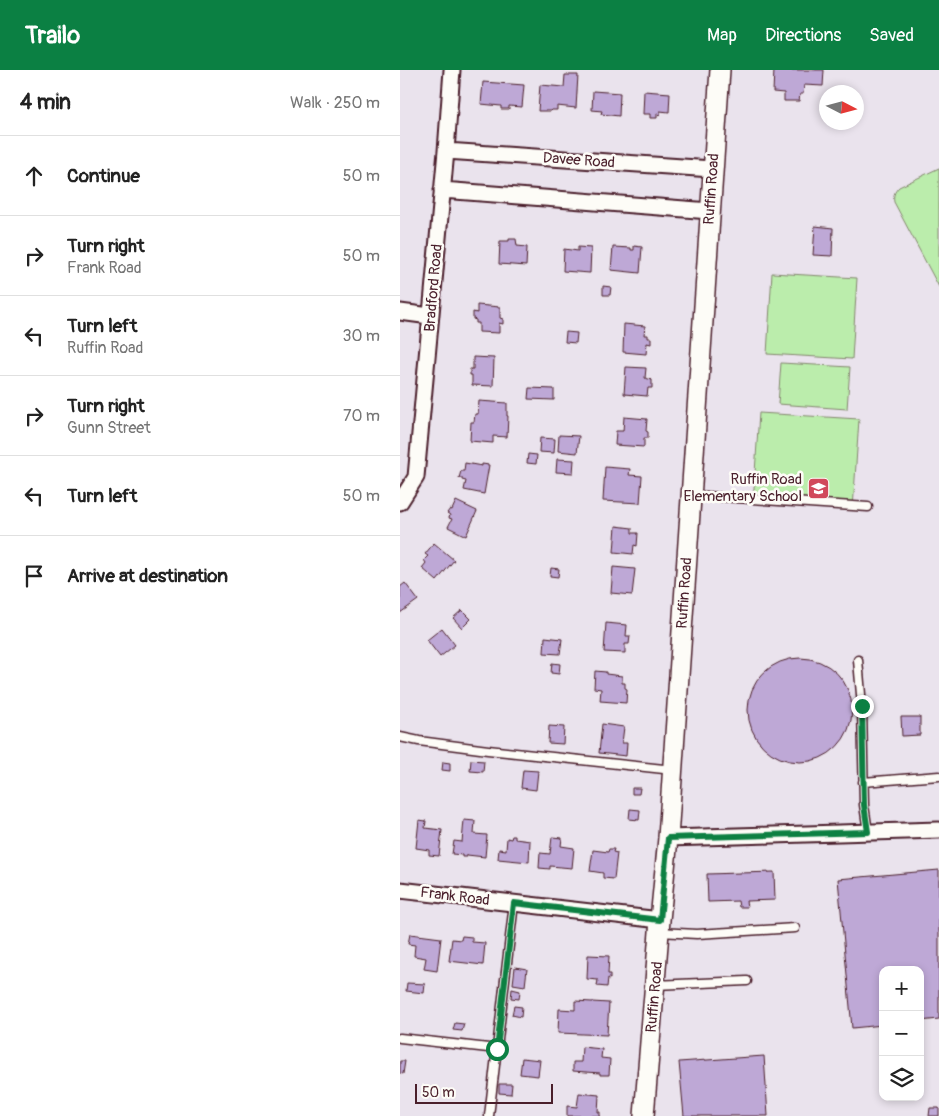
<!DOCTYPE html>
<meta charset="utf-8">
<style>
body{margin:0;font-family:Pangolin,sans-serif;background:#f2f2f2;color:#222}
.controls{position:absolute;right:15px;bottom:15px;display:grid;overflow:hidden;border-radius:10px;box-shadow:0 2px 8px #0003}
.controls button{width:45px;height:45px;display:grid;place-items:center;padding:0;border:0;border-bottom:1px solid #e0e0e0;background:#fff;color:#222;font:25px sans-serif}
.compass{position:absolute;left:419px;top:15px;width:45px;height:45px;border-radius:50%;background:#fff;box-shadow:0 2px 8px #0003;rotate:96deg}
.scale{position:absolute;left:15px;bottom:12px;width:138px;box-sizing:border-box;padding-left:5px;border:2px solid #4a1f2b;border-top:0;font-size:14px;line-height:18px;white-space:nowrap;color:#4a1f2b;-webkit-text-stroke:4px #fdfcf7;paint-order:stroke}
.stop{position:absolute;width:15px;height:15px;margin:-11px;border:4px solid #0b8043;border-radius:50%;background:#fff}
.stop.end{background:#0b8043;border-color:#fff;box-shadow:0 1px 5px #0008}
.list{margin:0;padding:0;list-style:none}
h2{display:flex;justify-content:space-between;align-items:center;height:65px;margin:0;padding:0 20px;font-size:21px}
h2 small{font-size:16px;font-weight:400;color:#767676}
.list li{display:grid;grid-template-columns:32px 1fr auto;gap:15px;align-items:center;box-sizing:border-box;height:80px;padding:0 20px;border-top:1px solid #e0e0e0}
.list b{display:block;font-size:19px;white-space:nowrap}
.list p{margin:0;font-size:16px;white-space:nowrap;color:#767676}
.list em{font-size:16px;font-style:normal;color:#767676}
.icon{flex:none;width:28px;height:28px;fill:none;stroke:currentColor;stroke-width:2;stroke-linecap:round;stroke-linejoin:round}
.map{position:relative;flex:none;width:539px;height:1046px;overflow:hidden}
header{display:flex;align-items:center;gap:30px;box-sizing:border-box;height:70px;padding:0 25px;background:#0b8043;color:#fff}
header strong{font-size:24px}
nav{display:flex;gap:28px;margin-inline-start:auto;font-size:18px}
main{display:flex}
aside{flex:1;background:#fff}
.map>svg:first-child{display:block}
.park{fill:#bbedac;stroke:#82866c}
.building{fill:#bea8d6;stroke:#4a1f2b}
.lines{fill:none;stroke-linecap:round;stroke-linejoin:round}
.service-casing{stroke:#4a1f2b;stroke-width:11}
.minor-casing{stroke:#4a1f2b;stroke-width:19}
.tertiary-casing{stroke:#4a1f2b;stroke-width:22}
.service{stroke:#fdfcf7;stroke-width:8}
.minor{stroke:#fdfcf7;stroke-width:15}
.tertiary{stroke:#fdfcf7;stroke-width:19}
.route{stroke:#0b8043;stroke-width:6}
.labels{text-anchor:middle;stroke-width:5;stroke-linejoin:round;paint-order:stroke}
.street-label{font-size:15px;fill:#4a1f2b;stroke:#fdfcf7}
.poi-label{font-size:15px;fill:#4a1f2b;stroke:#fdfcf7;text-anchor:end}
</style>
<header>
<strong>Trailo</strong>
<nav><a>Map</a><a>Directions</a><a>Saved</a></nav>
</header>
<main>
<aside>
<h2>4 min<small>Walk · 250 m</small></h2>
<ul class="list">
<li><svg class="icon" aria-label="ahead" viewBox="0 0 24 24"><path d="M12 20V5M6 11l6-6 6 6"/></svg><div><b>Continue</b></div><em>50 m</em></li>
<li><svg class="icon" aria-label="right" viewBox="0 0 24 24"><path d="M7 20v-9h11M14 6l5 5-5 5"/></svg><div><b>Turn right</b><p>Frank Road</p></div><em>50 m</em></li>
<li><svg class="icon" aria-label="left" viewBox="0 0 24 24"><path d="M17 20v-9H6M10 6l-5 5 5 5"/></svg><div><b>Turn left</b><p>Ruffin Road</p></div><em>30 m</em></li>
<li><svg class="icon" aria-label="right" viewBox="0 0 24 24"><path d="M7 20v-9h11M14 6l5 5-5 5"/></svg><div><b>Turn right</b><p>Gunn Street</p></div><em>70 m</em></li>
<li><svg class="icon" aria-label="left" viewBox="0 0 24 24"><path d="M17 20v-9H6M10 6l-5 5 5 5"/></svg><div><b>Turn left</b></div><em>50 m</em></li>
<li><svg class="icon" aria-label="arrive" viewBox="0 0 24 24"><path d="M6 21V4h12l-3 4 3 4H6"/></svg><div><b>Arrive at destination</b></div></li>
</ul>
</aside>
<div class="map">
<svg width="539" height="1046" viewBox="0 0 539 1046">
<rect width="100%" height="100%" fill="#eae3ed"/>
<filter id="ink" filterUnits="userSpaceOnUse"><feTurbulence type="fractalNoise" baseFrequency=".02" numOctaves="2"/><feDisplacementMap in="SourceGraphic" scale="10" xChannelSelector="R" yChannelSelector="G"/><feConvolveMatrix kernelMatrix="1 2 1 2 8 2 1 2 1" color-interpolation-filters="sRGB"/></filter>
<g filter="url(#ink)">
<path class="park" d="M539 98V217L494 132C493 126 494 122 499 117Z
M372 203 457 208 452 289 367 284Z
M381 293 450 297 447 339 378 334Z
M359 343 459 349 453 439 353 433Z"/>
<path class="building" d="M374 0H424L423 16 404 15 403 24H400L399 31H384V23L373 22Z
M165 5H178L176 38 157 36V40H152L151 41H138L140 15 164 17Z
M83 12 124 15 122 37 109 36V39H101V36L81 34Z
M193 21 220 23 219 46 201 44 202 41 192 40Z
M244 21 270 23 269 42 260 41V45L257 44V48H250V44H243Z
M415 156 433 158 432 186 413 185Z
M109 169H116L117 176 127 177 126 196 99 194 100 171H109Z
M234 176 242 177 240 203 211 200 213 177 231 178V180H234Z
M178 177 191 178 190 203 163 201 164 179 178 181Z
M203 216 211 217 210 225H203Z
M77 235 100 237V248L103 249V254L99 253V263L79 262V253H76V250L73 249V242L77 243Z
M224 254 245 256 244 265H248V268H251V274L247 273 246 284 223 282Z
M166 262 177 263 176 273 165 272Z
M73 287 94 288 93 316 72 315V305H70V299H73Z
M226 297 246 298 245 308 252 310V318H248L247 326 224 324Z
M129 318 154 319V330L128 329Z
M79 331 107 333V346H108L107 367 93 366V373L70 371 71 352H74L75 344H78Z
M224 347 247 349 246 361 248 362V368H244V377L215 375 216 361H223Z
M159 365 179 366 177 383 158 381Z
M140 368 155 369 154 383 139 382Z
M128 384 137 385 136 394 127 393Z
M157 389 174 390 173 403 156 402Z
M65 393 82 396V394L89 395 84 424 64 420 66 411 62 410V408H59L61 401H64Z
M205 397 230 399 229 405 242 406 240 433 203 431Z
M56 431 77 441 66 466 48 457 52 449 49 448 50 445 47 443 50 439 52 440Z
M216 456 232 458V463H238L237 476 234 475 233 484 214 482Z
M34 473 54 490 37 511 22 498 26 493 24 490 28 486 25 484Z
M213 497 235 499 232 525 211 523Z
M151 498 159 499 158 507 150 506Z
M5 513 18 530 0 543V517Z
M62 540 71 549 62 558 53 548Z
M206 553 227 555 226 566H230L229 574H225V583L204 582Z
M42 558 55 575 40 587 27 570Z
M145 567 162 569 160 584 144 583Z
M348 640a52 52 0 1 1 104 0a52 52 0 1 1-104 0Z
M152 593 160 594 159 604 151 603Z
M195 601 206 602V604L222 606V613H225V618L227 619 226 633 200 631 201 619 194 618Z
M501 647H520V665L502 666Z
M202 654 224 657 222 673H227L226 686 199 683Z
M149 656 164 657 163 674 148 673Z
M71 690 84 691 83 702 70 701Z
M43 692 50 693V701L42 700Z
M123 700 138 701 136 720 121 718Z
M232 718H240L239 724H232Z
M230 739 240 740 239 750 229 749Z
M19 750 26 751 25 758 42 760 39 786 29 785V780L16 778Z
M64 750 75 751 74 764 87 765 85 787 67 785V787H62V785L52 784 54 771 62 772Z
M112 766H115V769L130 771 129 792 98 789 99 779 106 780 107 768 111 769Z
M152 767 162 768 161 776 174 778 172 798 150 796V799L139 798 140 783 150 784Z
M209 779H214L213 782 217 783 214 809 203 808V803L190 801 193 780 208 782Z
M539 800V949L520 951V900H483V955L452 958 438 809Z
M374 802 375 830 346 831 347 837H339L338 831 308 832 307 804Z
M10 864 41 868 37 901 24 899 26 888 14 886 15 875 8 874Z
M62 866 72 867V872L85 873 83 895 49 891 52 869 61 870Z
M188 885 209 886 208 904H210V909L208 908 207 917 197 916 198 910 187 909Z
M115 897 127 899 125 916 113 914Z
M7 913 25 914 24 923 6 921Z
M112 919 120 921 119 929 111 928Z
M175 931 209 933 207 965 158 963 159 939 175 940Z
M114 936 122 937 121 947 112 945Z
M55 953 64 954 62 961 53 960Z
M182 977 202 979 201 988 210 989 209 1005H200V1003L173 1001V992H181Z
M364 986 368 1046H284L279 992Z
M122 988 140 990 138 1006 120 1004Z
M0 991H5L3 1004 0 1003Z
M99 1014H112L111 1024 99 1023Z
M179 1023 199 1025 198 1042H200V1046H167V1036L177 1037Z
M530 1038H539V1046H529Z"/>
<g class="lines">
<defs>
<path id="service" d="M291 425 468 437
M458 590 462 636 464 735 468 762
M0 667 19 671 88 680 273 700
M463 712 539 706
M259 862 297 864 395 858
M255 915 347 911
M0 968 97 979
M89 1046 114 833"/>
<path id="minor" d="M46 81 312 99
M42 120 310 141
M0 242 30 246
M0 432 16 407 46 81 52 0
M268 768 539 760
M0 820 260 850"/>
<path id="tertiary" d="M244 1046 260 850 268 768 320 0"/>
</defs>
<use href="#service" class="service-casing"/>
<use href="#minor" class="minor-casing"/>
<use href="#tertiary" class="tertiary-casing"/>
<use href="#service" class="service"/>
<use href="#minor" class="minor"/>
<use href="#tertiary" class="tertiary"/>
</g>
</g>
<g class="lines" filter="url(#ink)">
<path class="route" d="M97 979 114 833 260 850 268 768 468 762 464 735 462 636"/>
</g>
<defs>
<symbol id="school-square" viewBox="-11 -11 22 22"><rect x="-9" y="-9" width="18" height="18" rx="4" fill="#d1495b" stroke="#fdfcf7"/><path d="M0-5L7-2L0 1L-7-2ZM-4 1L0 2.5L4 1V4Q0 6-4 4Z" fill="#fff"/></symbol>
</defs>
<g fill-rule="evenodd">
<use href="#school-square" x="406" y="406" width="25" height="25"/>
</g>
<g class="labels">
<g class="street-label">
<text transform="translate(179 90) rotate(4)" y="5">Davee Road</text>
<text transform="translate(311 119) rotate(-86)" y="5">Ruffin Road</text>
<text transform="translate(33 218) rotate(-85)" y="5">Bradford Road</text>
<text transform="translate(284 523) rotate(-86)" y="5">Ruffin Road</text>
<text transform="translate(55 826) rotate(7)" y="5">Frank Road</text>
<text transform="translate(254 927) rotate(-85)" y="5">Ruffin Road</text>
</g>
<g class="poi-label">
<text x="402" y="414">Ruffin Road<tspan x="402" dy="17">Elementary School</tspan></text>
</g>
</g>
</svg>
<div class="controls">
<button>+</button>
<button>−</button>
<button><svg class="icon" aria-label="layers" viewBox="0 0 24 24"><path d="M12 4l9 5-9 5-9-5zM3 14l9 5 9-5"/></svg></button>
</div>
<svg class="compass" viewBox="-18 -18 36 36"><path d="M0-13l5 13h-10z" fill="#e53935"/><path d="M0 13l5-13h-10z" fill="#767676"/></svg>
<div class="scale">50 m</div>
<div class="stop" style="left:97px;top:979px"></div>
<div class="stop end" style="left:462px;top:636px"></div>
</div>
</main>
